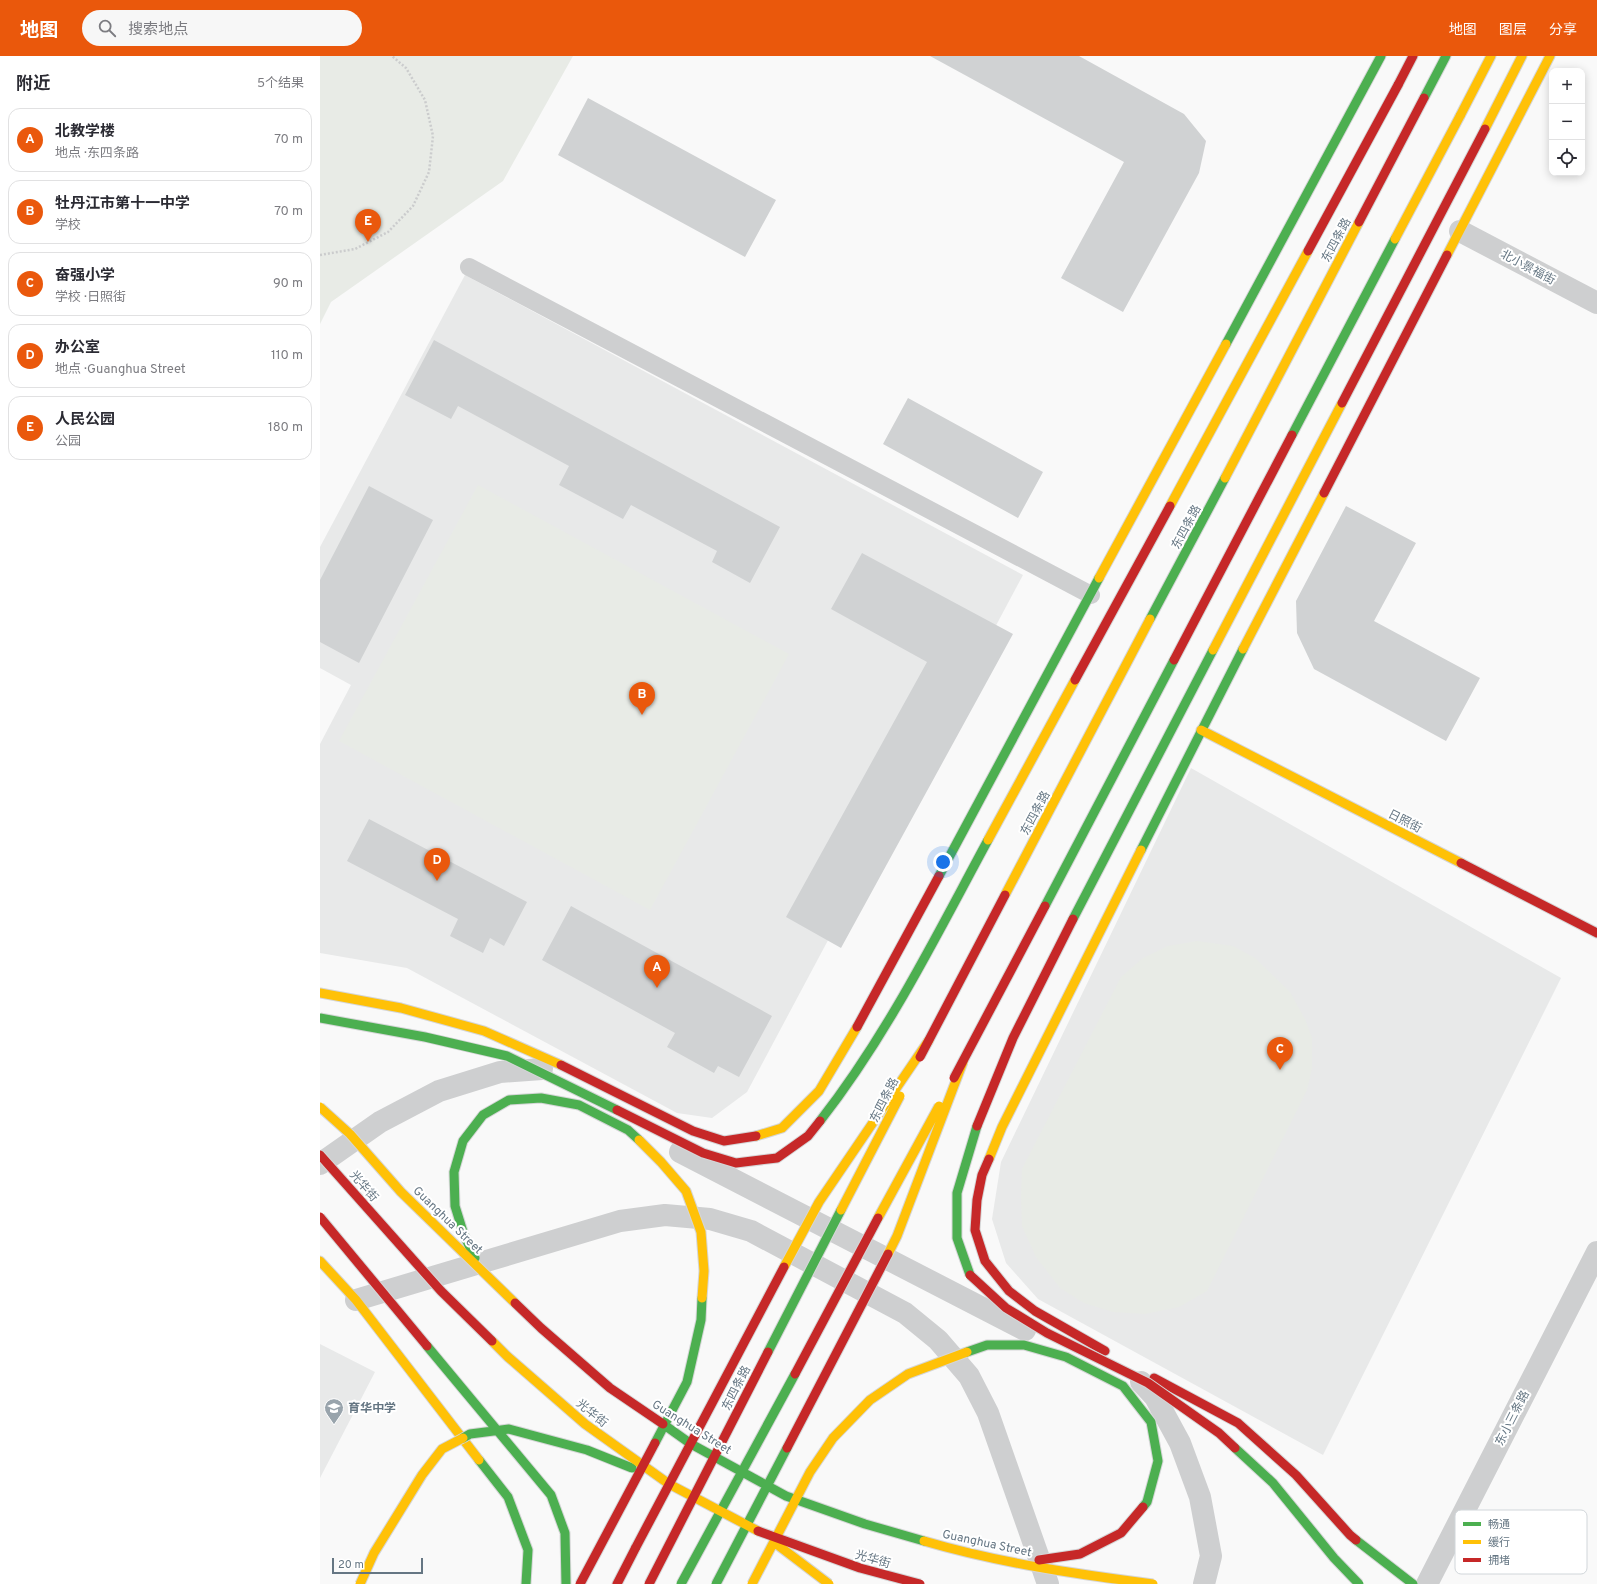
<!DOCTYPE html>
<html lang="zh">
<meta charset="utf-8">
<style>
body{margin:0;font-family:Overpass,"Noto Sans SC",sans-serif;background:#f7f7f7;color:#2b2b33}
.controls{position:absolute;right:12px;top:12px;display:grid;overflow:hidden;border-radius:8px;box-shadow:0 2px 10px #0003}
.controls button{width:36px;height:36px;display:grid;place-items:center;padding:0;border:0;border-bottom:1px solid #e1e1e2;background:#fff;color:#2b2b33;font:20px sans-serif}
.scale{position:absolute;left:12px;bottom:10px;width:91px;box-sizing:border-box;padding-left:4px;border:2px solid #657683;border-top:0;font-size:11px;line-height:14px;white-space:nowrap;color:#657683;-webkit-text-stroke:3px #fff;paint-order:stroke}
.you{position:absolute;left:623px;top:806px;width:14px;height:14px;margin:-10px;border:3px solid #fff;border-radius:50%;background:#1a73e8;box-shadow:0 0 0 6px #1a73e833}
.badge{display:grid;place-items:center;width:26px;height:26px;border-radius:50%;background:#ea580c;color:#fff;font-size:13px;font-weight:700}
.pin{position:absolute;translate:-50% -33px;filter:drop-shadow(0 1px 2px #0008)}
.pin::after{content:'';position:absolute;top:21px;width:14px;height:12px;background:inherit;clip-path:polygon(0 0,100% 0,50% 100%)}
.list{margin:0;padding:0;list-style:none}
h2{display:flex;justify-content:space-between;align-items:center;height:52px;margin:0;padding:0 16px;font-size:17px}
h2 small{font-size:13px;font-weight:400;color:#7c7c81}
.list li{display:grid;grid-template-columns:26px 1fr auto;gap:12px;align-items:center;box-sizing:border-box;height:64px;margin:0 8px 8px;padding:0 8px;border:1px solid #e1e1e2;border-radius:12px}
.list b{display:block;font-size:15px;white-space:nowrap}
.list p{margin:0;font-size:13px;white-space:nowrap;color:#7c7c81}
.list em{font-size:13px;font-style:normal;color:#7c7c81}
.icon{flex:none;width:22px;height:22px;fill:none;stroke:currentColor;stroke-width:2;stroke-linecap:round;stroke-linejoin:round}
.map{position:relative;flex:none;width:1277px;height:1528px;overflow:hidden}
header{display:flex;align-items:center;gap:24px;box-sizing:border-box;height:56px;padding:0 20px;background:#ea580c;color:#fff}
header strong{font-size:19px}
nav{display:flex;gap:22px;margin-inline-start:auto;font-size:14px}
.search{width:280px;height:36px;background:#f7f7f7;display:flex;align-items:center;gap:10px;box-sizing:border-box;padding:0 14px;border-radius:22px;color:#7c7c81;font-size:15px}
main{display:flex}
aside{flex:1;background:#fff}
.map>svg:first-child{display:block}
.built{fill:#e8e9e9}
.green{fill:#e8ebe6}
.building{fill:#d0d2d3}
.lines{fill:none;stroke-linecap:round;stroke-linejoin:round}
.fast-casing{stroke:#d5d6d7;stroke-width:11}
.slow-casing{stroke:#d5d6d7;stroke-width:11}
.jam-casing{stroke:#d5d6d7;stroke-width:11}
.path{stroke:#cbcccd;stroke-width:2.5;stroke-dasharray:2 2;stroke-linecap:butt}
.lane{stroke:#cecfd0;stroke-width:18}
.street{stroke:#cecfd0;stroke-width:22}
.fast{stroke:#4caf50;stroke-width:9}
.slow{stroke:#ffc107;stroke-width:9}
.jam{stroke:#c62828;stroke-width:9}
.fast-bridge-casing{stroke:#d5d6d7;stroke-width:11;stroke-linecap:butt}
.slow-bridge-casing{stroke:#d5d6d7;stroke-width:11;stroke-linecap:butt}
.jam-bridge-casing{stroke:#d5d6d7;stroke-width:11;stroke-linecap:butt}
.fast-bridge{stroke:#4caf50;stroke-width:9}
.slow-bridge{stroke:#ffc107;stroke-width:9}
.jam-bridge{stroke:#c62828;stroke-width:9}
.labels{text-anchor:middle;stroke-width:4;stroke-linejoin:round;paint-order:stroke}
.street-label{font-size:12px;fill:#657683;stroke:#fff}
.poi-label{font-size:12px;font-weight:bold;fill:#657683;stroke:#fff;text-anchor:start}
.key{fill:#fff;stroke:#d1d6da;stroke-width:1}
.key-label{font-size:11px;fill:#657683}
</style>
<header>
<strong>地图</strong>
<div class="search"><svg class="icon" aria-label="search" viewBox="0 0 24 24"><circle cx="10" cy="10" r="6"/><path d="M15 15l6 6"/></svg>搜索地点</div>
<nav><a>地图</a><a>图层</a><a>分享</a></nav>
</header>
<main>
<aside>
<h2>附近<small>5个结果</small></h2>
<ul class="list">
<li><span class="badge">A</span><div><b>北教学楼</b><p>地点 · 东四条路</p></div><em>70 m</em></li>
<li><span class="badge">B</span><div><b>牡丹江市第十一中学</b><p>学校</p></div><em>70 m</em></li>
<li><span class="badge">C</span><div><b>奋强小学</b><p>学校 · 日照街</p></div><em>90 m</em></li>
<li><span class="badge">D</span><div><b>办公室</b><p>地点 · Guanghua Street</p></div><em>110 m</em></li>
<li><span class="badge">E</span><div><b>人民公园</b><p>公园</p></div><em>180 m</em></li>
</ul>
</aside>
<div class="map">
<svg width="1277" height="1528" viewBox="0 0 1277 1528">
<rect width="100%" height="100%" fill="#f9f9f9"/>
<path class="built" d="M145 219 703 519 427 1036 392 1062 357 1057 87 912 0 897V688L31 629 0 612V491Z
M871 712 1241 922 1003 1399 718 1243 686 1207 672 1163 681 1106Z
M0 1288 55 1316 0 1422Z"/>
<path class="green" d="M0 0H253L183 125 11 246 0 268Z
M158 429 469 598 330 854 19 685Z
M877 885 913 890 935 902 970 936 985 963 992 982V1012L987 1034 887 1235 859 1251 825 1258 793 1256 764 1247 740 1232 716 1201 702 1170 701 1141 702 1113 801 921 823 902 848 890Z"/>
<path class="building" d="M610 0H759L864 58 886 85 879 117 803 256 741 222 804 106Z
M268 42 456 144 425 201 238 99Z
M114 284 460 471 430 527 392 506 397 495 311 449 303 463 239 429 249 410 138 350 131 363 85 339Z
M588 342 723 416 698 462 563 388Z
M49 430 113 464 39 607 0 586V524Z
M1026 450 1096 487 1054 565 1160 622 1126 685 994 613 977 577 976 545Z
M542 497 693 578 521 892 466 861 607 606 511 553Z
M49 763 207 846 184 890 170 882 163 897 130 880 138 863 27 805Z
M251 850 452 960 419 1021 398 1010 394 1017 347 991 355 977 222 904Z"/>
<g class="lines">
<defs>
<path id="fast" d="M1104 42 1126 0
M906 288 1061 0
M821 794 923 593
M619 820 779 522
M159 1404 188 1441 208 1494 206 1528
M1036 1484 1093 1528"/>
<path id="slow" d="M1140 60 1171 0
M1165 73 1202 0
M1127 199 1230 0
M779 522 906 288
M923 593 1004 437
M881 674 1141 807
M0 937 81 952 164 975 241 1009
M436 1080 462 1072 499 1035 537 971
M669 1103 682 1071 821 794
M0 1205 36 1244 159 1404"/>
<path id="jam" d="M1078 29 1093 0
M1004 437 1127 199
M1141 807 1277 877
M537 971 619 820
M241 1009 373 1075 404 1085 436 1080
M669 1103 662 1119 657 1144 655 1174 665 1205 689 1235 715 1255 785 1295
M834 1322 918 1367 976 1419 1030 1479 1036 1484
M297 1528 316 1491"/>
</defs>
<use href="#fast" class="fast-casing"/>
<use href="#slow" class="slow-casing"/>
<use href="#jam" class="jam-casing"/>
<path class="path" d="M0 199 35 193 68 176 93 150 109 116 113 80 105 44 86 12 72 0"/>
<path class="lane" d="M149 211 771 539"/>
<path class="street" d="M1140 175 1277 247
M360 1096 705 1274
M0 1108 60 1066 119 1035 180 1016 222 1013
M36 1244 300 1165 345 1159 390 1163 431 1175 585 1257 618 1284 649 1320 668 1357 728 1528
M821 1326 835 1341 860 1387 880 1441 891 1500 884 1528
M1107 1528 1277 1196"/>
<use href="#fast" class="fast"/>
<use href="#slow" class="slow"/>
<use href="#jam" class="jam"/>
<defs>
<path id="fast-bridge" d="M972 379 1075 183
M830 563 905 422
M725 850 854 604
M753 863 893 594
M0 962 105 981 187 1000 297 1054
M500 1065C568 978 616 880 668 784
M155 1202 144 1179 135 1150 134 1116 143 1085 163 1059 189 1044 221 1042 259 1049 308 1074 319 1084
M650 1219 637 1182V1137L657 1070
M107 1290 231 1439 245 1477 246 1528
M448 1296 521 1154
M647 1296 667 1289H704L746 1301 803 1330 831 1366 838 1405 827 1446 823 1451
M343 1368 371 1388 466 1440 545 1468 604 1485
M143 1382 150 1378 189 1373 267 1394 312 1412
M335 1387 367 1326 381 1264 382 1242
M915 1392 953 1427 1014 1502 1039 1528
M361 1528 475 1318
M396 1528 467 1392"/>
<path id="slow-bridge" d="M1075 183 1140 60
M905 422 1039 166
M850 450 988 195
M893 594 1022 347
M668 784 755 624
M685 839 830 563
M0 1051 30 1078 81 1136 195 1247
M319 1084 341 1106 366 1135 381 1176 384 1215 382 1242
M521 1154 580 1040
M558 1162 619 1050
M568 1198 577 1180 643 1006
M464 1211 499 1146 609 984
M172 1285 188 1301 265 1368 349 1428 438 1475
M604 1485C679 1507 756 1518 833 1528
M459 1490 509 1528
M40 1528 54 1497 102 1419 122 1393 143 1382
M432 1528 490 1416 513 1382 550 1344 588 1318 647 1296"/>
<path id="jam-bridge" d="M1039 166 1104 42
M988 195 1078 29
M1022 347 1165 73
M854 604 972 379
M755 624 850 450
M600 1001 685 839
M634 1022 725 850
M297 1054 383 1097 416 1107 457 1102 488 1080 500 1065
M657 1070 693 982 753 863
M0 1099 121 1235 172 1285
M0 1161 107 1290
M650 1219 686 1252 727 1277 828 1327 899 1377 915 1392
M195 1247 221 1272 290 1332 343 1368
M475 1318 558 1162
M467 1392 568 1198
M438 1475 540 1512 600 1528
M316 1491 464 1211
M719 1504 760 1498 801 1477 823 1451
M260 1528 335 1387
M329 1528 448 1296"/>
</defs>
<use href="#fast-bridge" class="fast-bridge-casing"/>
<use href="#slow-bridge" class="slow-bridge-casing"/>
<use href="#jam-bridge" class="jam-bridge-casing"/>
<use href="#fast-bridge" class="fast-bridge"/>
<use href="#slow-bridge" class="slow-bridge"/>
<use href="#jam-bridge" class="jam-bridge"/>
</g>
<defs>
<symbol id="school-pin" viewBox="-11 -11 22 30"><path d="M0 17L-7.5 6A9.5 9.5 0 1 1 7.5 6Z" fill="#99a4ac" stroke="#fff"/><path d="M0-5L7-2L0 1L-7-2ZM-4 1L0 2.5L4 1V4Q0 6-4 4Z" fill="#fff"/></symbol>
</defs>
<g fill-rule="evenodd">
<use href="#school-pin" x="3" y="1341" width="22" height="30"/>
</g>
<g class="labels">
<g class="street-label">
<text transform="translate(1016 184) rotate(-62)" y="4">东四条路</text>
<text transform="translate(1208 211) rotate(28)" y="4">北小景福街</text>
<text transform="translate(866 471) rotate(-62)" y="4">东四条路</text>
<text transform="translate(715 757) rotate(-62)" y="4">东四条路</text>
<text transform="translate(1085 765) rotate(27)" y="4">日照街</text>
<text transform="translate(564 1044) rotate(-63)" y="4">东四条路</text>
<text transform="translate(44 1130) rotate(49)" y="4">光华街</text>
<text transform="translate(128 1164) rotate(44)" y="4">Guanghua Street</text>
<text transform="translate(416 1332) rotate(-63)" y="4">东四条路</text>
<text transform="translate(272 1357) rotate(39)" y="4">光华街</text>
<text transform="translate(1192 1362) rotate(-63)" y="4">东小三条路</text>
<text transform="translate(372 1371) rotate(32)" y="4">Guanghua Street</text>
<text transform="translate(667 1487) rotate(12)" y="4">Guanghua Street</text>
<text transform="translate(553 1503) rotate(16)" y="4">光华街</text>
</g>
<g class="poi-label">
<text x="28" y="1356">育华中学</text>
</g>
</g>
<rect x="1135" y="1454" width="132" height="64" rx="6" class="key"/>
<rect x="1143" y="1466" width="18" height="4" fill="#4caf50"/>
<rect x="1143" y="1484" width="18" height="4" fill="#ffc107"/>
<rect x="1143" y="1502" width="18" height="4" fill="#c62828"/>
<g class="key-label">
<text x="1168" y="1472">畅通</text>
<text x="1168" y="1490">缓行</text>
<text x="1168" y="1508">拥堵</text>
</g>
</svg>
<div class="controls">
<button>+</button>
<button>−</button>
<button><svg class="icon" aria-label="locate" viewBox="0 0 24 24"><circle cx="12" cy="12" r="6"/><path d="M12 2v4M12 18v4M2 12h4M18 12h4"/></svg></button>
</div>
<div class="scale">20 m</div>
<div class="you"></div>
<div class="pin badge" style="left:337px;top:932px">A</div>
<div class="pin badge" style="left:322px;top:659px">B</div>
<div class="pin badge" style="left:960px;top:1014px">C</div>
<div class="pin badge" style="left:117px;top:825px">D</div>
<div class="pin badge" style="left:48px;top:186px">E</div>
</div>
</main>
